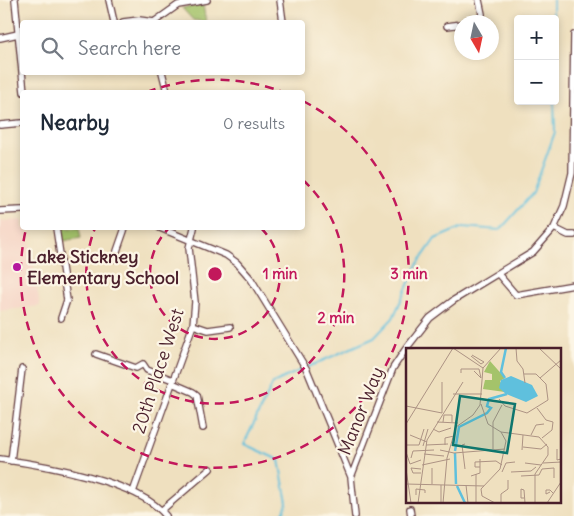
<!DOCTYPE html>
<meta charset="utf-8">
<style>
body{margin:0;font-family:Delius,sans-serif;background:#f2f2f3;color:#1f2937}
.controls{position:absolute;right:15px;top:15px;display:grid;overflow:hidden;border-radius:5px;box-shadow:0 2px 8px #0003}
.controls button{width:45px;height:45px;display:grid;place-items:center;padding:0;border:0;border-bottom:1px solid #e0e1e3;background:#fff;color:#1f2937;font:25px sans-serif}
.compass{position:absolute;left:454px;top:15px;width:45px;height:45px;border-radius:50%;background:#fff;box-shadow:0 2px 8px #0003;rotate:171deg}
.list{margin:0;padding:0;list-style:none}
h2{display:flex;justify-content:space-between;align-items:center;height:65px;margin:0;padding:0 20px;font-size:21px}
h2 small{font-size:16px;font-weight:400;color:#747a83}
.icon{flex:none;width:28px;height:28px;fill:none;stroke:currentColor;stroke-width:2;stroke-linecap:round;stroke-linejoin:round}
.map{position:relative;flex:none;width:574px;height:516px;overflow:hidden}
.search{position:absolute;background:#fff;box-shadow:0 2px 8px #0003;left:20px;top:20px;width:285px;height:55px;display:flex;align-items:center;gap:12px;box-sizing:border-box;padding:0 18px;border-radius:5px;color:#747a83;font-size:19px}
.panel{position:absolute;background:#fff;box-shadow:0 2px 8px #0003;left:20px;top:90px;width:285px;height:140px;border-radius:5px}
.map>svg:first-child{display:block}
.built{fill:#f5d2c3}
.green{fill:#a4c36a;stroke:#77714a}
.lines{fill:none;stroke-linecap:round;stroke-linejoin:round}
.stream{stroke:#5fc0dd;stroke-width:2}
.minor-casing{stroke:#633c41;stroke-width:8}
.minor{stroke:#fff;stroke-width:5.5}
.ring{fill:none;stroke:#c2185b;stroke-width:2.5;stroke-dasharray:9 6}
.poi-dot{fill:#b5179e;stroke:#fcf5e5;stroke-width:2}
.labels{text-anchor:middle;stroke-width:4.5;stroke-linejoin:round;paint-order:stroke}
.poi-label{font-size:18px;font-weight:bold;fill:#4a1f2b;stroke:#fcf5e5;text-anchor:start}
.street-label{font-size:18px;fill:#4a1f2b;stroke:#fcf5e5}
.inset-river{fill:none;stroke:#5fc0dd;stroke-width:2.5}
.inset-road{fill:none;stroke:#ad9384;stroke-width:1}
.view{fill:#0f766e;fill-opacity:0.15;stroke:#0f766e;stroke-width:2.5}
.inset-edge{fill:none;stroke:#4a1f2b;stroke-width:2.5}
.centre{fill:#c2185b;stroke:#fcf5e5;stroke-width:2.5}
.ring-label{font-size:15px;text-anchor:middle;font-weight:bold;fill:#c2185b;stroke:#fcf5e5;stroke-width:4.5;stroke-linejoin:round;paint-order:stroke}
</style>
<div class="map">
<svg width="574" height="516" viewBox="0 0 574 516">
<rect width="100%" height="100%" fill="#fcf5e5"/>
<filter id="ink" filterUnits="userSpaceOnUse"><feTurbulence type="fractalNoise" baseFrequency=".02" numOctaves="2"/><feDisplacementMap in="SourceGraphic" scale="10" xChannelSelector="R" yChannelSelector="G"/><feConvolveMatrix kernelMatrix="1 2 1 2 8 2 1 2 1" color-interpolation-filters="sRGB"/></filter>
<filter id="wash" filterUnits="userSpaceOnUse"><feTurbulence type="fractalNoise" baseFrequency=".0096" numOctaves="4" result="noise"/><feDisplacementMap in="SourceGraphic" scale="20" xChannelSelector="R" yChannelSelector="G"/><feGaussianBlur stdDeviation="1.12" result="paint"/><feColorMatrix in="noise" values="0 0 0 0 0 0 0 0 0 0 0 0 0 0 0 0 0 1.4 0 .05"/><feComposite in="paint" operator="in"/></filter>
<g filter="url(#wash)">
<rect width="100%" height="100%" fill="#efe0bf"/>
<path class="built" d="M22 220V228H27L40 306 0 311V221Z"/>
<path class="green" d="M203 5 206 22 193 20 182 8Z
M61 228H79L81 238 63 241Z"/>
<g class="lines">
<path class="stream" d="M553 0V19
M308 367 374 338 393 318 417 265 435 239 463 227 500 230 533 193 555 132 554 101
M282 516 287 503 279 460 244 444 273 383 303 369"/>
</g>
</g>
<g filter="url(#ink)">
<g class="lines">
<defs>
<path id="minor" d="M15 0 24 92
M109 0 114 22
M280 0 283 22
M123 22 139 20 154 22 178 5 207 0
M468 22 480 19 482 14 479 0
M447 26 462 24
M0 38 18 34
M162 72 167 92
M0 125 22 123
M0 211 22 210
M56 228 67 300 61 318
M160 228 226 255 237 263 251 279 307 370 351 477
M554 228 568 235H574
M116 259 117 251 125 228
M498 274 516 295 574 285
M193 325 208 330 230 327
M96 354 136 368 143 364 147 370 173 380
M172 383 193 392 197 395 203 428
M0 459C44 465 139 481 166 516
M11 461 22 369
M133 492 193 325 195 302 189 248 194 228
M410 509 411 516
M162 510 210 469
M355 516 351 477 393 368 405 350 430 318 454 300 533 252 554 228 564 206 572 173 574 35"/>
</defs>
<use href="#minor" class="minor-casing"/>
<use href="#minor" class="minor"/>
</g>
</g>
<g class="ring">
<path d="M261 228A65 65 0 1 1 169 228"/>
<path d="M303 180A129 129 0 1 1 95 228"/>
<path d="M147 92A194 194 0 0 1 283 92M303 101A194 194 0 1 1 26 229"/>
</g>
<circle class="poi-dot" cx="17" cy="267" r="5"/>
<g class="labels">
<g class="poi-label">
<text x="27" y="263">Lake Stickney<tspan x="27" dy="21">Elementary School</tspan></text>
</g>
<g class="street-label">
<text transform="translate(158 371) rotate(-72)" y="6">20th Place West</text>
<text transform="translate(361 411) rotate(-68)" y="6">Manor Way</text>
</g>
</g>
<g transform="translate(406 348)">
<rect width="155" height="155" fill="#efe0bf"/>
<path d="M84 13 99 30 94 33 99 44 77 41 79 32H86V26L78 24Z" fill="#a4c36a"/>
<path d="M105 28 126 37 132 48 120 54 100 46 93 40 95 32Z" fill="#5fc0dd"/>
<path class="inset-river" d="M99 30 95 24 100 0M49 103 53 79 81 65 85 60 81 58 83 51 101 46M49 105 50 136M51 138 59 155"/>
<path class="inset-road" d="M47 0 77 20M110 0 111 13 117 21 119 35M133 0 155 21M0 1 21 0M65 8 75 16 78 14 66 7M55 25V21H73L75 30 68 23M134 30 155 12M47 46H76M93 51 99 58 121 65 142 52 140 36 130 26H118M75 56 82 76 95 84 100 93 94 121 75 141 76 148 89 155M0 58 36 65V34M131 60 140 72 147 74 146 82 136 90M31 74 52 75M37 74 38 67H46V74M0 76 47 0M27 81 33 84 45 80M95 84 133 89 142 99V107L129 126V155M4 87 21 94M125 87 130 77 138 76M0 97H13L18 81M20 97 42 96M39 97V90L48 88M17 98 22 81M117 99 135 101 141 96M87 101V74L96 57M151 101V112L155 111M34 102 48 105 99 101M116 102 117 87M0 104 4 116 15 112M18 106 38 108M5 110 7 103 28 102M119 115 135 117M137 115 155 114M16 117 44 111M74 119H69V114L90 113 96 117M0 121 5 155M15 121 5 120 7 125H15M59 121 56 97 59 96M96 124 100 115 109 114M105 124 125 123 130 119M70 126V155M65 128 74 125V111M115 128 133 127 136 121 148 120V130M0 136 78 138M26 136V120M35 137V155M60 137 62 155M144 144 140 146V142H144L147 145M10 147V141L19 142V145M118 150H115V141L118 142 119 155M12 155 21 92 57 34M37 155 41 110 50 79 67 67 74 57 77 20 95 0M95 155V146L102 141V132M106 155H129M141 155 155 134"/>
<path class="view" d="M54 48 109 56 101 105 47 97Z"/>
<rect width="155" height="155" class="inset-edge"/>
</g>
<circle cx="215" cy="274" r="8" class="centre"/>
<g class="ring-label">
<text x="280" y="279">1 min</text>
<text x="409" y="279">3 min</text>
<text x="336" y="323">2 min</text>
</g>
</svg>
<div class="controls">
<button>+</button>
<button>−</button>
</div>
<svg class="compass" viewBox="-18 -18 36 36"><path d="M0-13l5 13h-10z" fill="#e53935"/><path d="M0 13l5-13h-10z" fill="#747a83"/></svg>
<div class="search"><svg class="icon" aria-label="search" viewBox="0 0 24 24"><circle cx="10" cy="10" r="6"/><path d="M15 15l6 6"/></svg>Search here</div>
<section class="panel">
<h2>Nearby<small>0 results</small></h2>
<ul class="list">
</ul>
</section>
</div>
